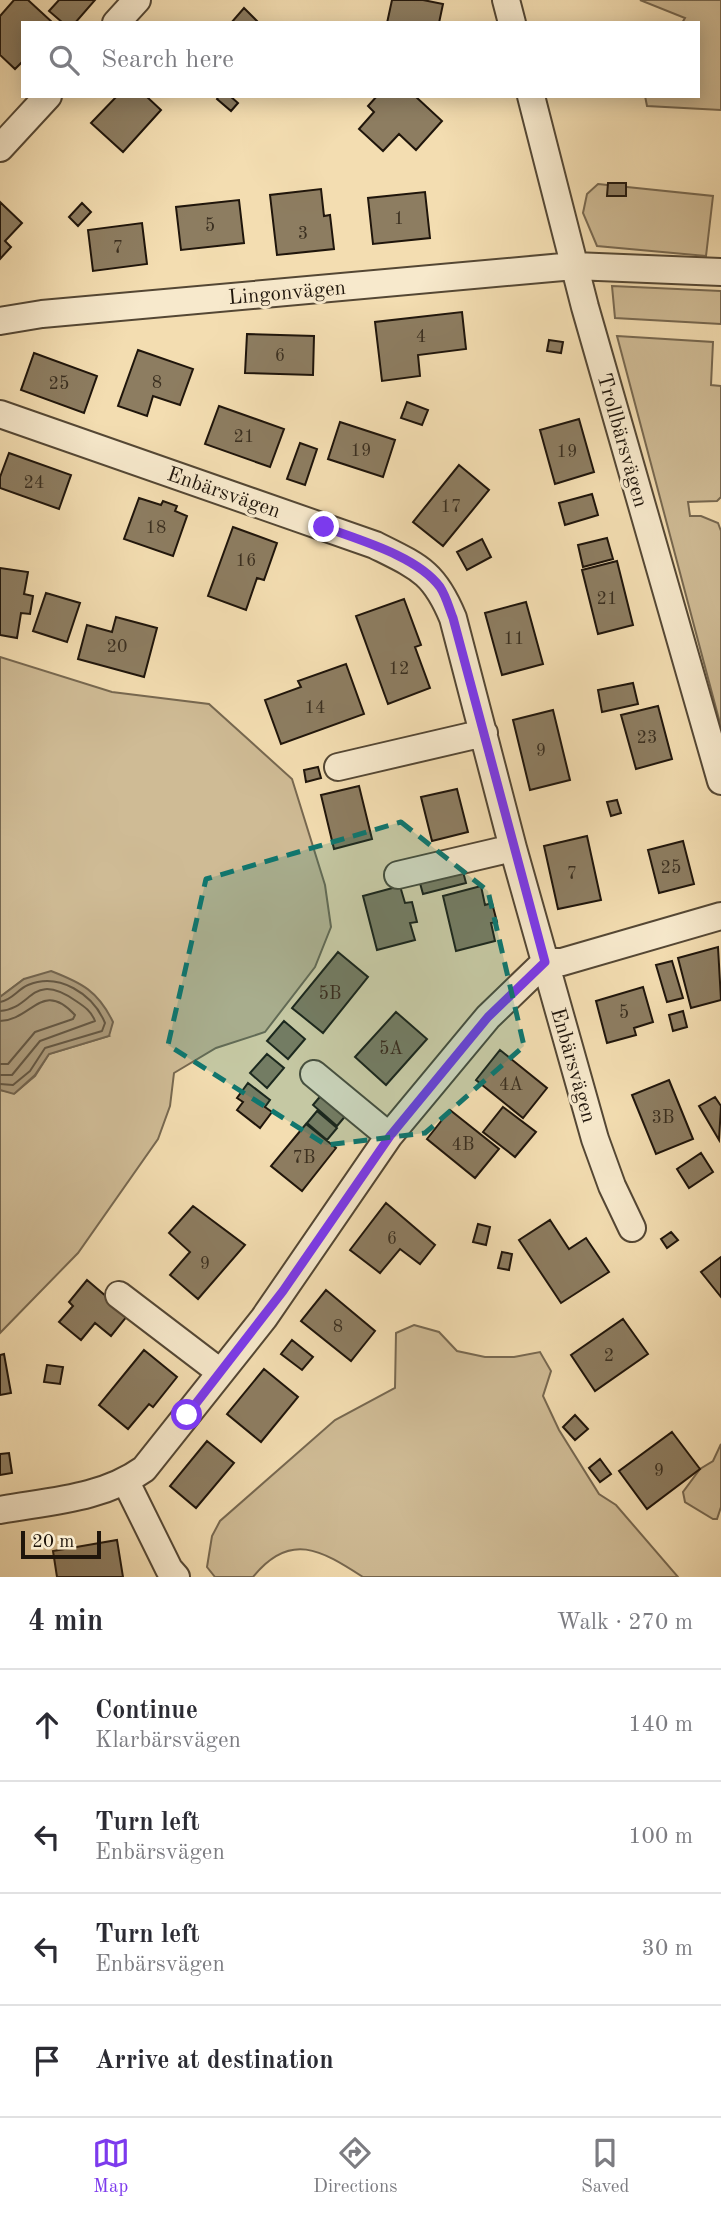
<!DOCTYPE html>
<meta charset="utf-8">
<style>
body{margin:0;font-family:"Old Standard TT",serif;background:#f7f7f7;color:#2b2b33}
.scale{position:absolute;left:21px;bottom:18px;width:80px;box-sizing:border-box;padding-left:7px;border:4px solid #1f150b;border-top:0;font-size:19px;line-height:24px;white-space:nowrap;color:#1f150b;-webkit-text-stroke:5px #f7e9cc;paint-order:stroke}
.stop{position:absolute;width:21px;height:21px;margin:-16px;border:5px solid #7c3aed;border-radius:50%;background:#fff}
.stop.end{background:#7c3aed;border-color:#fff;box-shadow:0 2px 7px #0008}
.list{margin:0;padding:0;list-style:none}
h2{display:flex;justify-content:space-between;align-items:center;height:91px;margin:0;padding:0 28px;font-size:30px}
h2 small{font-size:23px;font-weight:400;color:#7c7c81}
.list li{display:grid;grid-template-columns:46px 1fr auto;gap:21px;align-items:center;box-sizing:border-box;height:112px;padding:0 28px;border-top:2px solid #e1e1e2}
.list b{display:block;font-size:26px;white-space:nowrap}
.list p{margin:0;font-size:23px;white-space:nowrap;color:#7c7c81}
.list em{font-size:23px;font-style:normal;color:#7c7c81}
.icon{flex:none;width:38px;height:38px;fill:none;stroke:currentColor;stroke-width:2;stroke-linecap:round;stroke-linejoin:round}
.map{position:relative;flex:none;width:721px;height:1577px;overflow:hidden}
.search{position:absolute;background:#fff;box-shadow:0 4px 18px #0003;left:21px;right:21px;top:21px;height:77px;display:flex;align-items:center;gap:18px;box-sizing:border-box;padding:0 24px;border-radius:0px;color:#7c7c81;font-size:26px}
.sheet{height:539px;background:#fff}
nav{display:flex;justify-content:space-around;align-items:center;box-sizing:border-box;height:98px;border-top:2px solid #e1e1e2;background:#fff;font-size:19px;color:#7c7c81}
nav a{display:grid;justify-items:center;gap:4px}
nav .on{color:#7c3aed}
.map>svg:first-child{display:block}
.green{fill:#cfbb95;stroke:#776850;stroke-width:2}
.water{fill:#ab9979;stroke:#73644d;stroke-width:2}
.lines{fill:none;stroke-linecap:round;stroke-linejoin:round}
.shore{stroke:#655742;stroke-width:2}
.building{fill:#8d7d61;stroke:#1f150b;stroke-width:2}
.minor-casing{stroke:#544734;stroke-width:30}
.minor{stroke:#f7e9cc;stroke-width:26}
.route{stroke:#7c3aed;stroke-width:9}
.marked{fill:#0f766e;fill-opacity:0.2;stroke:#0f766e;stroke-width:5;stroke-dasharray:14 9;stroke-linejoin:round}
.labels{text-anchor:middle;stroke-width:6;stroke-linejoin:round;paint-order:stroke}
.number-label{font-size:18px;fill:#3a2f20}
.street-label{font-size:21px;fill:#1f150b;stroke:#f7e9cc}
</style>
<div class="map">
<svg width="721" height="1577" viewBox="0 0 721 1577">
<rect width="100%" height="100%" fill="#f3ddb1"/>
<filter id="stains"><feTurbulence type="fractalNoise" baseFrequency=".00286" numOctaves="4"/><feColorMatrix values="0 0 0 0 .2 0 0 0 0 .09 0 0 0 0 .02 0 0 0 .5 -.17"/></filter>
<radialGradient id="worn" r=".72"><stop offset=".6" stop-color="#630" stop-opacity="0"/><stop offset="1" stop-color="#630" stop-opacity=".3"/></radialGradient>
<path class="green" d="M640 0H721V110L647 106 645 96H698V23H682L685 18Z
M598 184 713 196 706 256 597 246 583 213 587 194Z
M612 286 721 291V324L615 318Z
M617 336 713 342 711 385 721 386V497L717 501 688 502 690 516H701L718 523 721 531V727Z
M0 657 112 692 209 704 292 779 325 885 331 927 315 967 265 1032 216 1048 174 1073 170 1106 158 1139 78 1253 0 1333V1090L15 1093 35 1076 49 1054 109 1036 24 979 0 997Z
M414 1325 439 1332 457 1351 485 1357H514L540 1352 551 1371 543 1396 559 1430 599 1494 616 1505 678 1577H363C321 1550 290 1531 253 1577H215L207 1567 212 1536 220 1521 335 1420 395 1388 396 1333Z
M721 1444V1507L717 1519H713L685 1502 683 1492 700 1469 713 1461Z"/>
<path class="water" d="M51 971C82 983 98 991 113 1022L109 1036 49 1054 35 1075 14 1094 0 1090V997L24 979Z"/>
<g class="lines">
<path class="shore" d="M0 1002C12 1000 18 989 28 985 59 972 93 994 105 1023L102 1031 45 1048 30 1071 13 1085 0 1084
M0 1011C33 1009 31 970 76 1001 85 1007 91 1011 95 1021L40 1041 12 1075H0
M0 1021C32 1020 42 979 75 1015L73 1019 35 1032 8 1064H0"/>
</g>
<path class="building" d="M14 0H28L53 23H23V61L15 69 0 55V16Z
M59 0H95L75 23H63L49 11Z
M392 0H423L443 4 439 23H387Z
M244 8 259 23H231Z
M117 96H146L161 110 123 152 91 123Z
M219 96H230L238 103 231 111 217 99Z
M377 96H415L442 121 416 150 399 134 383 151 359 129 374 112 368 106Z
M608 183H626V196H607Z
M321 189 324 216 330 215 334 249 277 255 270 195Z
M425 192 430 238 373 244 368 198Z
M239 200 244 243 181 250 176 207Z
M0 202 22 223 5 241 11 247 0 259Z
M82 203 91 212 78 226 69 217Z
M142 223 147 264 93 271 88 230Z
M462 312 466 349 418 355 420 376 382 381 375 322Z
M247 334 314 336 313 375 245 373Z
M549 340 563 342 561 353 547 351Z
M138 350 193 369 180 405 153 396 147 416 118 406Z
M34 353 97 376 84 413 21 390Z
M407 402 428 410 422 425 401 418Z
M219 406 284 429 270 467 205 444Z
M579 419 594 472 555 484 540 430Z
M340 422 395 440 383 477 328 459Z
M300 443 317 449 305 485 287 479Z
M9 453 71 475 59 509 0 488V477Z
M459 465 489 490 443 546 413 522Z
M592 494 598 515 565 525 559 503Z
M139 498 161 505 163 501 177 506 175 511 187 516 173 556 124 539Z
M233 527 277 543 264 580 257 578 246 610 208 596Z
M607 538 613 559 583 567 578 545Z
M482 539 491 557 467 570 457 552Z
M617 561 633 625 598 634 582 570Z
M0 568 28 572 24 594 33 596 30 614 21 613 17 638 0 635Z
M46 593 80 603 67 642 33 631Z
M404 599 421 645 415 647 430 688 388 704 356 616Z
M526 602 543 664 502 675 485 613Z
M116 617 157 628 144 677 78 659 87 625 112 632Z
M346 664 364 714 281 744 265 700 301 687 298 681Z
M633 683 638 704 602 712 598 690Z
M658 706 672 759 636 769 621 715Z
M553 710 570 780 530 790 513 720Z
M318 767 321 778 306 782 304 770Z
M359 786 372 839 334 849 321 795Z
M457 789 468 832 432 841 421 797Z
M617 800 621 813 611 816 607 802Z
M587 836 601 900 558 909 544 846Z
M683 841 694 884 659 893 648 850Z
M461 864 466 883 423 894 418 876Z
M400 886 405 903 412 902 417 922 410 923 415 940 377 950 363 896Z
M481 886 485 905 492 903 497 922 491 923 495 941 456 951 443 896Z
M718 947 721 1000 691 1008 678 958Z
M338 952 368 977 323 1033 292 1008Z
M672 961 683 998 667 1002 656 965Z
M643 987 653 1022 634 1028 636 1035 607 1043 596 1001Z
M683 1011 687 1027 673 1031 669 1015Z
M396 1012 427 1039 386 1085 355 1057Z
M284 1021 305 1039 288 1059 267 1041Z
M500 1050 547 1088 523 1118 476 1080Z
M267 1054 284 1068 267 1088 250 1073Z
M669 1080 693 1139 656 1154 632 1095Z
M248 1083 270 1100 265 1107 272 1112 260 1128 237 1110 243 1102 237 1098Z
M323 1093 347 1114 337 1126 313 1105Z
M715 1097 721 1106 719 1140 699 1106Z
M503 1107 536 1132 515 1157 483 1132Z
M450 1110 499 1149 475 1178 427 1139Z
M317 1111 337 1128 327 1140 307 1123Z
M306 1124 336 1148 302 1191 271 1166Z
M701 1153 713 1172 689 1188 677 1169Z
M386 1203 435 1245 420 1264 400 1249 380 1273 350 1250Z
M193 1206 245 1245 198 1299 170 1275 190 1252 169 1233Z
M550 1220 569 1249 586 1238 609 1272 561 1303 519 1240Z
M478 1224 490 1227 486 1245 473 1242Z
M671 1232 678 1240 667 1248 661 1239Z
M502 1252 512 1254 509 1270 498 1268Z
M721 1257V1297L701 1272Z
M87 1280 128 1315 111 1336 95 1323 81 1340 59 1322 73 1306 69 1302Z
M326 1290 375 1331 351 1361 301 1321Z
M623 1319 648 1354 595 1391 571 1355Z
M292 1340 313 1357 302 1370 281 1354Z
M144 1350 177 1377 153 1407 149 1404 128 1429 99 1405Z
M4 1354 11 1393 0 1395V1355Z
M47 1365 63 1367 60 1384 44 1382Z
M264 1369 298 1397 261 1442 227 1414Z
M575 1415 588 1429 575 1440 563 1427Z
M672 1432 700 1469 647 1509 619 1471Z
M207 1441 234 1463 196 1508 170 1486Z
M9 1453 12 1473 0 1475V1454Z
M600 1459 611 1474 600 1482 589 1468Z
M117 1540 123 1577H57L53 1551Z"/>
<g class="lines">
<defs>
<path id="minor" d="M506 0 512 23
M116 23 137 0
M531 96 585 307 721 781
M0 148 48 96
M0 321 42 314 574 266 721 272
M0 414 375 545C419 567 434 572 453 618L513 848 595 1139 612 1186 632 1228
M338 767 484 733
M398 875 513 848
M314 1074 389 1136
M119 1295 220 1372
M126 1482 169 1569 176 1577
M0 1510C50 1501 102 1499 144 1469L264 1318 389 1136 488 1017 545 962H562L721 916"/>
</defs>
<use href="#minor" class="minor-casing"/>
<use href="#minor" class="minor"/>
</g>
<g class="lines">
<path class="route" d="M187 1415 283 1291 390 1136 488 1017 545 962 453 618C449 608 446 596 440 587 417 556 359 540 324 527"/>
</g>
<path class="marked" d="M401 822 488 891 524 1046 425 1133 326 1145 168 1045 206 879Z"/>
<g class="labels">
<g class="number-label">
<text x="399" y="224">1</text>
<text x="210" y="231">5</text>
<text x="303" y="239">3</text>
<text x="118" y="253">7</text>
<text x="421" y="342">4</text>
<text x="280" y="361">6</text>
<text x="157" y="388">8</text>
<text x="59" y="389">25</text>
<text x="244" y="442">21</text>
<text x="361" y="456">19</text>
<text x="567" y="457">19</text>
<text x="34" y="488">24</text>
<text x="451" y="512">17</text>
<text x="156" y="533">18</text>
<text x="246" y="566">16</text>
<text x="607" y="604">21</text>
<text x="514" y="644">11</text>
<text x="117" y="652">20</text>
<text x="399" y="674">12</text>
<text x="315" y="713">14</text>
<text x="647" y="743">23</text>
<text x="541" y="756">9</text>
<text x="671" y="873">25</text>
<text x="572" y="879">7</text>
<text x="330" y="999">5B</text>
<text x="624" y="1018">5</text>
<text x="391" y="1054">5A</text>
<text x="511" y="1090">4A</text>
<text x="663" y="1123">3B</text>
<text x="463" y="1150">4B</text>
<text x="304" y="1163">7B</text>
<text x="392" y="1244">6</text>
<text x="205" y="1269">9</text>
<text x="338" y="1332">8</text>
<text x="609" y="1361">2</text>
<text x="659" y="1476">9</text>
</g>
<g class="street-label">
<text transform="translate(287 292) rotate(-5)" y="7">Lingonvägen</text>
<text transform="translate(623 440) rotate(74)" y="7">Trollbärsvägen</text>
<text transform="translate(224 492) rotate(19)" y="7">Enbärsvägen</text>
<text transform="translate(574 1065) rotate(74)" y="7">Enbärsvägen</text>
</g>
</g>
<rect width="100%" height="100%" filter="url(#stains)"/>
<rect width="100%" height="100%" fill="url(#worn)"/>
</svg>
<div class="scale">20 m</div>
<div class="stop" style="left:187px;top:1415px"></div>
<div class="stop end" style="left:324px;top:527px"></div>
<div class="search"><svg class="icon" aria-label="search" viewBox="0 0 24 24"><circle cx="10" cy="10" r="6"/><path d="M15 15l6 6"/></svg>Search here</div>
</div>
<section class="sheet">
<h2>4 min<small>Walk · 270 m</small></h2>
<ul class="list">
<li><svg class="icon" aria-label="ahead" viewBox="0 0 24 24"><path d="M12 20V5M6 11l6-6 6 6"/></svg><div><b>Continue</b><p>Klarbärsvägen</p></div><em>140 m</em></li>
<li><svg class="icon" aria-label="left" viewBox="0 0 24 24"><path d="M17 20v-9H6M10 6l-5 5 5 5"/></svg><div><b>Turn left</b><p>Enbärsvägen</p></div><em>100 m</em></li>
<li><svg class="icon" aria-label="left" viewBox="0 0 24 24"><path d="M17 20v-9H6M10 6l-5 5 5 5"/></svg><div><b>Turn left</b><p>Enbärsvägen</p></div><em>30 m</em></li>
<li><svg class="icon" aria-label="arrive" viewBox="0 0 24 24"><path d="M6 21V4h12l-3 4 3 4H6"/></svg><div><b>Arrive at destination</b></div></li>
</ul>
</section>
<nav>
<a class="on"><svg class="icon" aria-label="map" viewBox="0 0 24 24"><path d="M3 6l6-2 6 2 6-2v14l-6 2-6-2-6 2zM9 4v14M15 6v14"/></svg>Map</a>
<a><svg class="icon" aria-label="directions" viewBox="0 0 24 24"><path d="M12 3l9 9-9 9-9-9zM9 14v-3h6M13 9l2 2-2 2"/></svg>Directions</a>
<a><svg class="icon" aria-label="saved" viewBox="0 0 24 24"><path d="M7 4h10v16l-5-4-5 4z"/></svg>Saved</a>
</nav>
